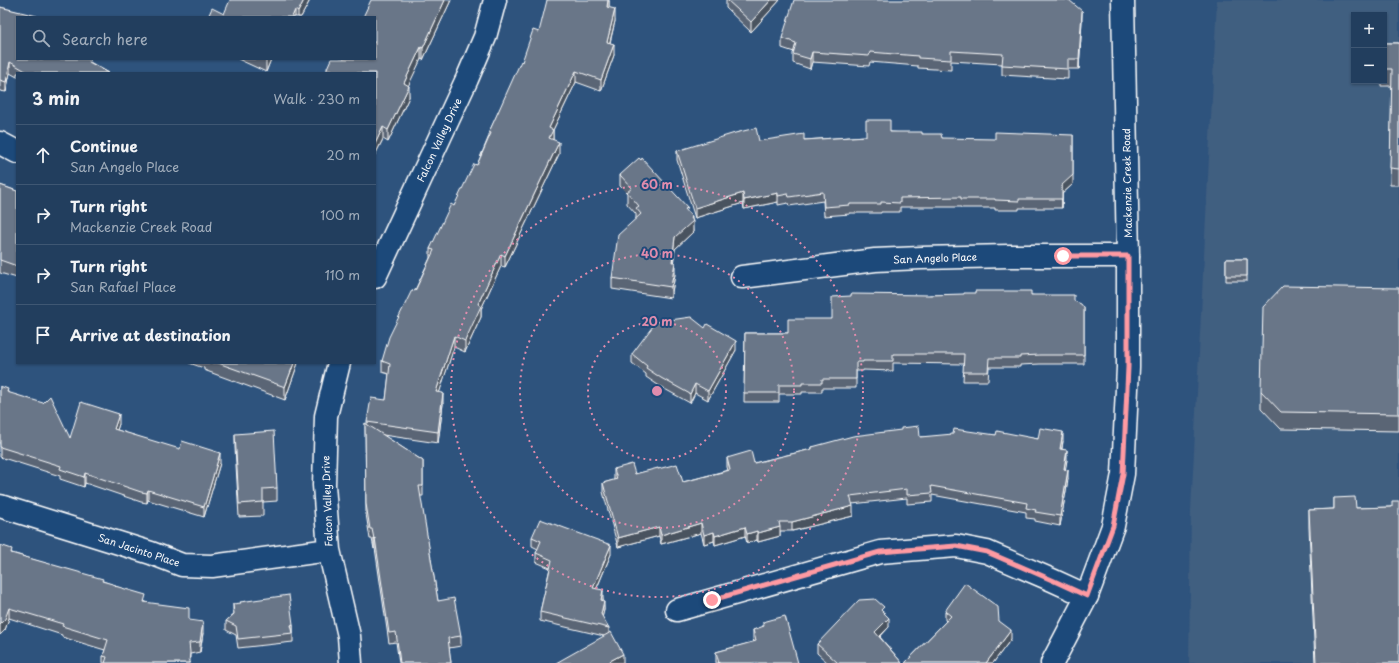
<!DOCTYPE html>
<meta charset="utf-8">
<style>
body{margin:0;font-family:"Playpen Sans",sans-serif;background:#2a4564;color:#f1f3f6}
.controls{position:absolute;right:12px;top:12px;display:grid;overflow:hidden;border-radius:0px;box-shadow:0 1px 3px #0004}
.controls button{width:36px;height:36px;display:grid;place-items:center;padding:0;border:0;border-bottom:1px solid #3f5773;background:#223e5e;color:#f1f3f6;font:20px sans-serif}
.stop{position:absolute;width:12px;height:12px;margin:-9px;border:3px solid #ff9aa2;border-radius:50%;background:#fff}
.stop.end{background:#ff9aa2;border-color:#fff;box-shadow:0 1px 4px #0008}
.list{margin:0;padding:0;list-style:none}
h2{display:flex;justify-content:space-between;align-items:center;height:52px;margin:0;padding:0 16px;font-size:17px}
h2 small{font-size:13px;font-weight:400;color:#a2aebc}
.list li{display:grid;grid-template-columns:26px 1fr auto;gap:12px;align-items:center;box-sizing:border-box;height:60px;padding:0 16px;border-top:1px solid #3f5773}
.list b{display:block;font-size:15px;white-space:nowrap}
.list p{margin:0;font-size:13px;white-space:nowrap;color:#a2aebc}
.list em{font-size:13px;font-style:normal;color:#a2aebc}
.icon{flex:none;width:22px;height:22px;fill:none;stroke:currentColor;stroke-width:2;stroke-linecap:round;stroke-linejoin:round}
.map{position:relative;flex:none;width:1399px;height:663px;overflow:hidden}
.search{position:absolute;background:#223e5e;box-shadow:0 1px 3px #0004;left:16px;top:16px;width:360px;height:44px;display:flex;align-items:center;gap:10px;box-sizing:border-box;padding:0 14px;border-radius:0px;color:#a2aebc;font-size:15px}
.panel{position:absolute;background:#223e5e;box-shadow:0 1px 3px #0004;left:16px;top:72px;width:360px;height:292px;border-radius:0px}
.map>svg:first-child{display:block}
.built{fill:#405e80;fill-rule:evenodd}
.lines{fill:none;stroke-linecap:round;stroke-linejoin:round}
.minor-casing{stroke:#fff;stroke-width:25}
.tertiary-casing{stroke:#fff;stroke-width:25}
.minor{stroke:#1f4a7a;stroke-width:22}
.tertiary{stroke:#1f4a7a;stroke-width:22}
.wall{fill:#5a6575;stroke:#fff}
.shaded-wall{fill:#4a535f;stroke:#fff}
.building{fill:#697688;stroke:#fff}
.route{stroke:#ff9aa2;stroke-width:5}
.ring{fill:none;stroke:#e08cad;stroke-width:2;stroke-dasharray:2 4}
.labels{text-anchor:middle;stroke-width:4;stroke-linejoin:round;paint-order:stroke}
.street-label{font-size:10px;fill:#fff;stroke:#1f4a7a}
.centre{fill:#e08cad;stroke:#1f4a7a;stroke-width:2}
.ring-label{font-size:12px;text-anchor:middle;font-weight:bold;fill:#e08cad;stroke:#1f4a7a;stroke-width:4;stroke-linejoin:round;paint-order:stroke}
</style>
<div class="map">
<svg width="1399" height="663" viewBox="0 0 1399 663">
<rect width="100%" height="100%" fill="#2e537d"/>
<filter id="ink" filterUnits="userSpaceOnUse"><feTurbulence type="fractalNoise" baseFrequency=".025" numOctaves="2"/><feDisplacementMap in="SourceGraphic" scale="8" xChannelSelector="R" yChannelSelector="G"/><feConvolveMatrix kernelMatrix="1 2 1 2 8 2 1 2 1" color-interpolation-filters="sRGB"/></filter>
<g filter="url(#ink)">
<path class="built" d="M1217 0H1399V663H1189L1191 510ZM1354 15H1384V81H1354Z"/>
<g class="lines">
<defs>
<path id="minor" d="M0 143 17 152
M375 277 467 79 485 37 495 0
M742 277 875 260 921 258 1009 256H1128
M339 363 326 416 324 485 329 550 349 636 351 663
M0 506 151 553 182 565 212 566 329 550
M677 610 880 552 956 546 987 552 1052 580 1087 596"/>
<path id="tertiary" d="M1052 663 1087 596 1113 526 1123 474 1128 367V256L1123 0"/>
</defs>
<use href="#minor" class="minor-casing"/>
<use href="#tertiary" class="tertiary-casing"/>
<use href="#minor" class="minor"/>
<use href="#tertiary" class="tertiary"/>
</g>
<path class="wall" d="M309 0V2L301 17H208Z
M451 0 423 60 421 59 408 85 409 97 388 142 383 139 375 155V73H327V68Z
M609 0V8L615 21 610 43 614 55 601 91 576 82 553 130V140L559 154 505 267 501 266 481 309V317L465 352 454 347 439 393 443 404 438 443 383 435 423 461V496H420L438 601 461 636V646L449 648 451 663H399L396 642 389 643 375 548 374 549 372 539H370L366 514 365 423 367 425V422L386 400 389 374 382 372V361L430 258V249L454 206 477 165 489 136V132L522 62 539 32Z
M726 0H780L751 32 726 8Z
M0 7 37 17 17 59 90 62 109 73H17V77L10 73 6 92 0 91Z
M1082 20 1079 69H1068V79L1002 75V64L951 61V70L918 68V66L870 62 869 66 812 62 810 69 793 63V54L794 52 782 48V38Z
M1384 43H1399V185H1390L1392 86H1381V81H1384Z
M238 59H271L266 72Z
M890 132 922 134 942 138 1073 184 1062 194V208H1019V210H995V208H961V207H900V212H881V213H850V214L824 216 823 201 789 206 788 203 778 205V202L744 209 743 203 695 218 677 160V151L759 141 804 140 866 136Z
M620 175 688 213 692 219 693 232 675 249 673 262 675 274 671 298 612 289V278L636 218V214L627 204V193L620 186Z
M0 185 17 191V278L0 273Z
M1226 259H1247V281H1226Z
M1399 288V431L1281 429 1261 408V391Z
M930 295H1031L1074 301 1084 308V364H1040L1020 365V367H989L988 381H963L964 364 893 363V371L863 370V371H856V388H822V392H802V394H779V402H744L745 333H788L832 319Z
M736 350 708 400 695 393 690 403 661 387 646 377V374L632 363V354Z
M189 363H298L285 400 204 370V368Z
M0 386 70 438 119 424 117 430 220 463 204 517 148 500 147 503 141 502 85 483 84 487 60 479V476L0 457Z
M235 434 277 488V501L263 502V516L239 517 235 447Z
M996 435 1063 441 1062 449 1067 460 1065 469 1068 479 1060 526 1035 521V519L1026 518V512L932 495V502L907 504V498L852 504 853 516 792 531H780V536L758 542 757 540 747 543 745 536 715 545 714 541 704 544 701 533 661 544 659 536 618 547 603 492V483L614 480V469L635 474 658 469 683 482 728 470 727 467V458L754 463 812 449V447L920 437Z
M1334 498 1356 508 1392 507 1399 663H1315L1309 527V510L1334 509Z
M532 537 611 554 597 588 603 599 604 610 602 617 609 628V634L623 663 604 636 540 621V612L550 568 536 562V553L538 549 532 546Z
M0 545 12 553 103 581 116 586 146 602 189 620 203 633 200 652 190 654V663H103V656L105 650 62 637V635L9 618 5 630 0 635Z
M233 604 293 624V642L238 648 236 635 226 630V621L233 615Z
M945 611 999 621 1011 639 993 663H905L946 621 945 620Z
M884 612 889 627 880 637 902 663H828L817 653V644Z
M763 622 798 663H716V652L754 642 753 639V630L763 627Z"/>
<path class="shaded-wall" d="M304 0H309V2L301 17H298V12Z
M445 0H451L423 60V48Z
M608 0H609V9L607 7Z
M771 0H780L751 32V22Z
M615 9V21L607 53V42Z
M295 10V17H292Z
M1082 11V20L1079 69V59Z
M614 44V55L601 91V80Z
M421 47V59L404 95V83Z
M812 52V62L810 69V59Z
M266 59H271L266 72Z
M10 62V73L6 92V82Z
M576 71V82L553 130V141L549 149V128Z
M409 86V97L388 142V130Z
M383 127V139L375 155V144Z
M1073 135V184L1062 194V208V185Z
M559 142V154L505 267V256Z
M743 193V203L695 218V208Z
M778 193V202L744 209V200Z
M692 217V222L693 221V232L675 249 672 274V262L675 237Z
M501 254V266L481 309V317L465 352V341L478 304Z
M675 262V274L671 298V287Z
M454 336V347L436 403V392Z
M736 341V350L708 400V391Z
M294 363H298L285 400V387Z
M695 384V393L690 403V394Z
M443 393V404L438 443V432Z
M119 414V424L114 439V429Z
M1063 432V441L1060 458V449Z
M1067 450V460L1064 478V469Z
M220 453V463L204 517V507Z
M1068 470V479L1060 526V516Z
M85 473V483L84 487V477Z
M148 490V500L147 503V493Z
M853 506V516L792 531V522Z
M701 523V533L661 544V535Z
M659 527V536L618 547V538Z
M745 527V536L715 545V536Z
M780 527V536L758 542V533Z
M757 531V540L747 543V534Z
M714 532V541L704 544V535Z
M375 538V548L374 549V539Z
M611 545V554L593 597V588Z
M603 590V599L601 609V600Z
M604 601V610L601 623V614Z
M9 608V618L5 630 0 635V624Z
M889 618V627L875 641V632Z
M203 622V633L200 652V642Z
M293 624V634L291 625Z
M1011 630V639L993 663H986Z
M623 654V663H610V661Z"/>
<path class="building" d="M230 0H304L298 12 295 10 292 17H208L212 8 224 14Z
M371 0H445L423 48 421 47 404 83 409 86 388 130 383 127 375 144V73H337L327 68 331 59H375V17H363Z
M547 0H608L607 7 615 9 607 42 614 44 601 80 576 71 549 128 553 130 549 138 559 142 505 256 501 254 478 304 481 306 465 341 454 336 436 392 443 393 438 432 367 422 371 398 386 400 390 364 382 361 389 337 412 290 415 291 434 250 430 249 451 204 454 206 474 164 477 165 491 133 489 132 494 121 521 61 522 62 533 30 539 32Z
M727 0H771L751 22Z
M794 0H1069L1082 11 1079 59H1068V69L1002 65 1003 54 951 51V60L918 58V56L870 52 869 56 812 52 810 59 793 54 796 43 782 38Z
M0 7 37 16V17H17V59H88L90 60 89 62 109 73H29L10 62 6 82 0 80Z
M1384 43H1399V169L1390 168 1392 69H1384Z
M866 120H890V132H922V134H941L942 138 995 139V132L1073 135V175L1062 185V199H1019V201L995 200V199H961V197L900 198V203L881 202V204H850V205L824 207 823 192 789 197 788 194 778 196V193L744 200 743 193 695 208 677 151 735 133 756 128 759 141 804 134V140L866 136Z
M639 158 641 160 642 158 688 208 685 209 692 217 691 218 693 221 675 237 672 262H675L671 287 612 278 618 235 641 214 636 208 639 206 627 192 632 188 620 175Z
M0 185 17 191V266L0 260Z
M1226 259H1247V276H1226Z
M1283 286 1399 288V414L1281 412 1261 391 1263 307Z
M975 291H1031V295H1074V301L1081 304 1084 308V355H1040L1020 356V358H989L988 372H963L964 354H893V361H863V362H856V379H822V383H802V385H779V393H744L745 333H788V319H832V297L851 296V294L930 295 964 294V293H975Z
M691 317 705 328 707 324 736 341 708 391 695 384 690 394 661 378 646 368 647 366 632 354 656 322Z
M218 363H294L285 387Z
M0 386 8 389 7 392 43 403 50 396 70 438 81 402 119 414 114 429 180 449 182 441 220 453 204 507 148 490 147 493 141 492 85 473 84 477 60 469 61 466 0 447Z
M365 423 423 461V486H419L438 601 454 598 461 636 448 638 451 663H400L396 632 389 633 375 538 374 539 372 529H370L366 504Z
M919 426 920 437 953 434 954 429 996 435 997 431 1038 439 1040 428 1063 432 1060 449 1067 450 1064 469 1068 470 1060 516 1035 512 1036 510 1026 508 1027 503 931 486 932 493 907 495V489L850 496 853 506 792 522H779L780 527 758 533 757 531 747 534 745 527 715 536 714 532 704 535 701 523 661 535 659 527 618 538 603 483 617 479 614 469 632 464 635 474 658 468V469L677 464 683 482 730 470 727 458 751 451 754 463 812 449V447L853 436 901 430V428Z
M274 431 277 488 263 489V502L239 504 235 434Z
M1355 497 1356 508 1392 507V501H1399V663H1316L1309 510 1334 509V498Z
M540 519 611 545 593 588 603 590 601 600 604 601 601 614 609 628 540 612 552 560 536 553 541 541 532 537Z
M0 545 12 549 11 553 103 579 102 581 116 585 115 586 146 595 144 602 189 608V620L203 622 200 642 189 643 190 652 189 663H105L107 657 103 656 108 640 62 626 63 624 9 608 5 619 0 624Z
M965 583 998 607 999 621 1011 630 986 663H905L951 616 945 611Z
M289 595 293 624 291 625 293 633 238 639 236 626 226 621 234 614 233 604 241 603 240 602Z
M875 599 884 607 881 610 889 618 875 632 902 663H838L817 644 859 600Z
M785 616 798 663H718H719L716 652 756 641 753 630 764 626 763 622Z
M611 632 623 654 610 661V663H556Z"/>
</g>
<g class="lines" filter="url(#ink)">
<path class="route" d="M712 600 880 552 956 546 987 552 1052 580 1087 596 1113 526 1123 474 1128 367V256H1063"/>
</g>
<g class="ring">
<circle cx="657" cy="391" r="69"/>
<circle cx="657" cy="391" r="137"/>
<circle cx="657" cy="391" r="206"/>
</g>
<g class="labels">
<g class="street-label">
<text transform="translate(439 140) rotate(-65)" y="4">Falcon Valley Drive</text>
<text transform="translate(1127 183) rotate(-91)" y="4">Mackenzie Creek Road</text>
<text transform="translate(935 258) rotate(-2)" y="4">San Angelo Place</text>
<text transform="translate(327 501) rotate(-92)" y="4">Falcon Valley Drive</text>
<text transform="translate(139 550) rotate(18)" y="4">San Jacinto Place</text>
</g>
</g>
<circle cx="657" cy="391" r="6" class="centre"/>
<g class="ring-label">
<text x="657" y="189">60 m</text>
<text x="657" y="258">40 m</text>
<text x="657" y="326">20 m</text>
</g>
</svg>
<div class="controls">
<button>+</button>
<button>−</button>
</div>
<div class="stop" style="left:1063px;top:256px"></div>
<div class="stop end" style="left:712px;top:600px"></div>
<div class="search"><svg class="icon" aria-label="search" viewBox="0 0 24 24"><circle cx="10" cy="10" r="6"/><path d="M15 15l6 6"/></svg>Search here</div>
<section class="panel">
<h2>3 min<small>Walk · 230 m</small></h2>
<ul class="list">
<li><svg class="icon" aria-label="ahead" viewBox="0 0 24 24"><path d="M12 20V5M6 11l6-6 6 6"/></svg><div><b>Continue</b><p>San Angelo Place</p></div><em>20 m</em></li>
<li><svg class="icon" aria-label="right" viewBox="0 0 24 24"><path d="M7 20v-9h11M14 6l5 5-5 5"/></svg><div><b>Turn right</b><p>Mackenzie Creek Road</p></div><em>100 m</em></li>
<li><svg class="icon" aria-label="right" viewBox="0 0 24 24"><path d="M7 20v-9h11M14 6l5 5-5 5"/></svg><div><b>Turn right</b><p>San Rafael Place</p></div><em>110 m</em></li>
<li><svg class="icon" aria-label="arrive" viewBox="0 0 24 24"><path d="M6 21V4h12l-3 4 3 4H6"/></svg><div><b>Arrive at destination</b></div></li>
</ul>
</section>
</div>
